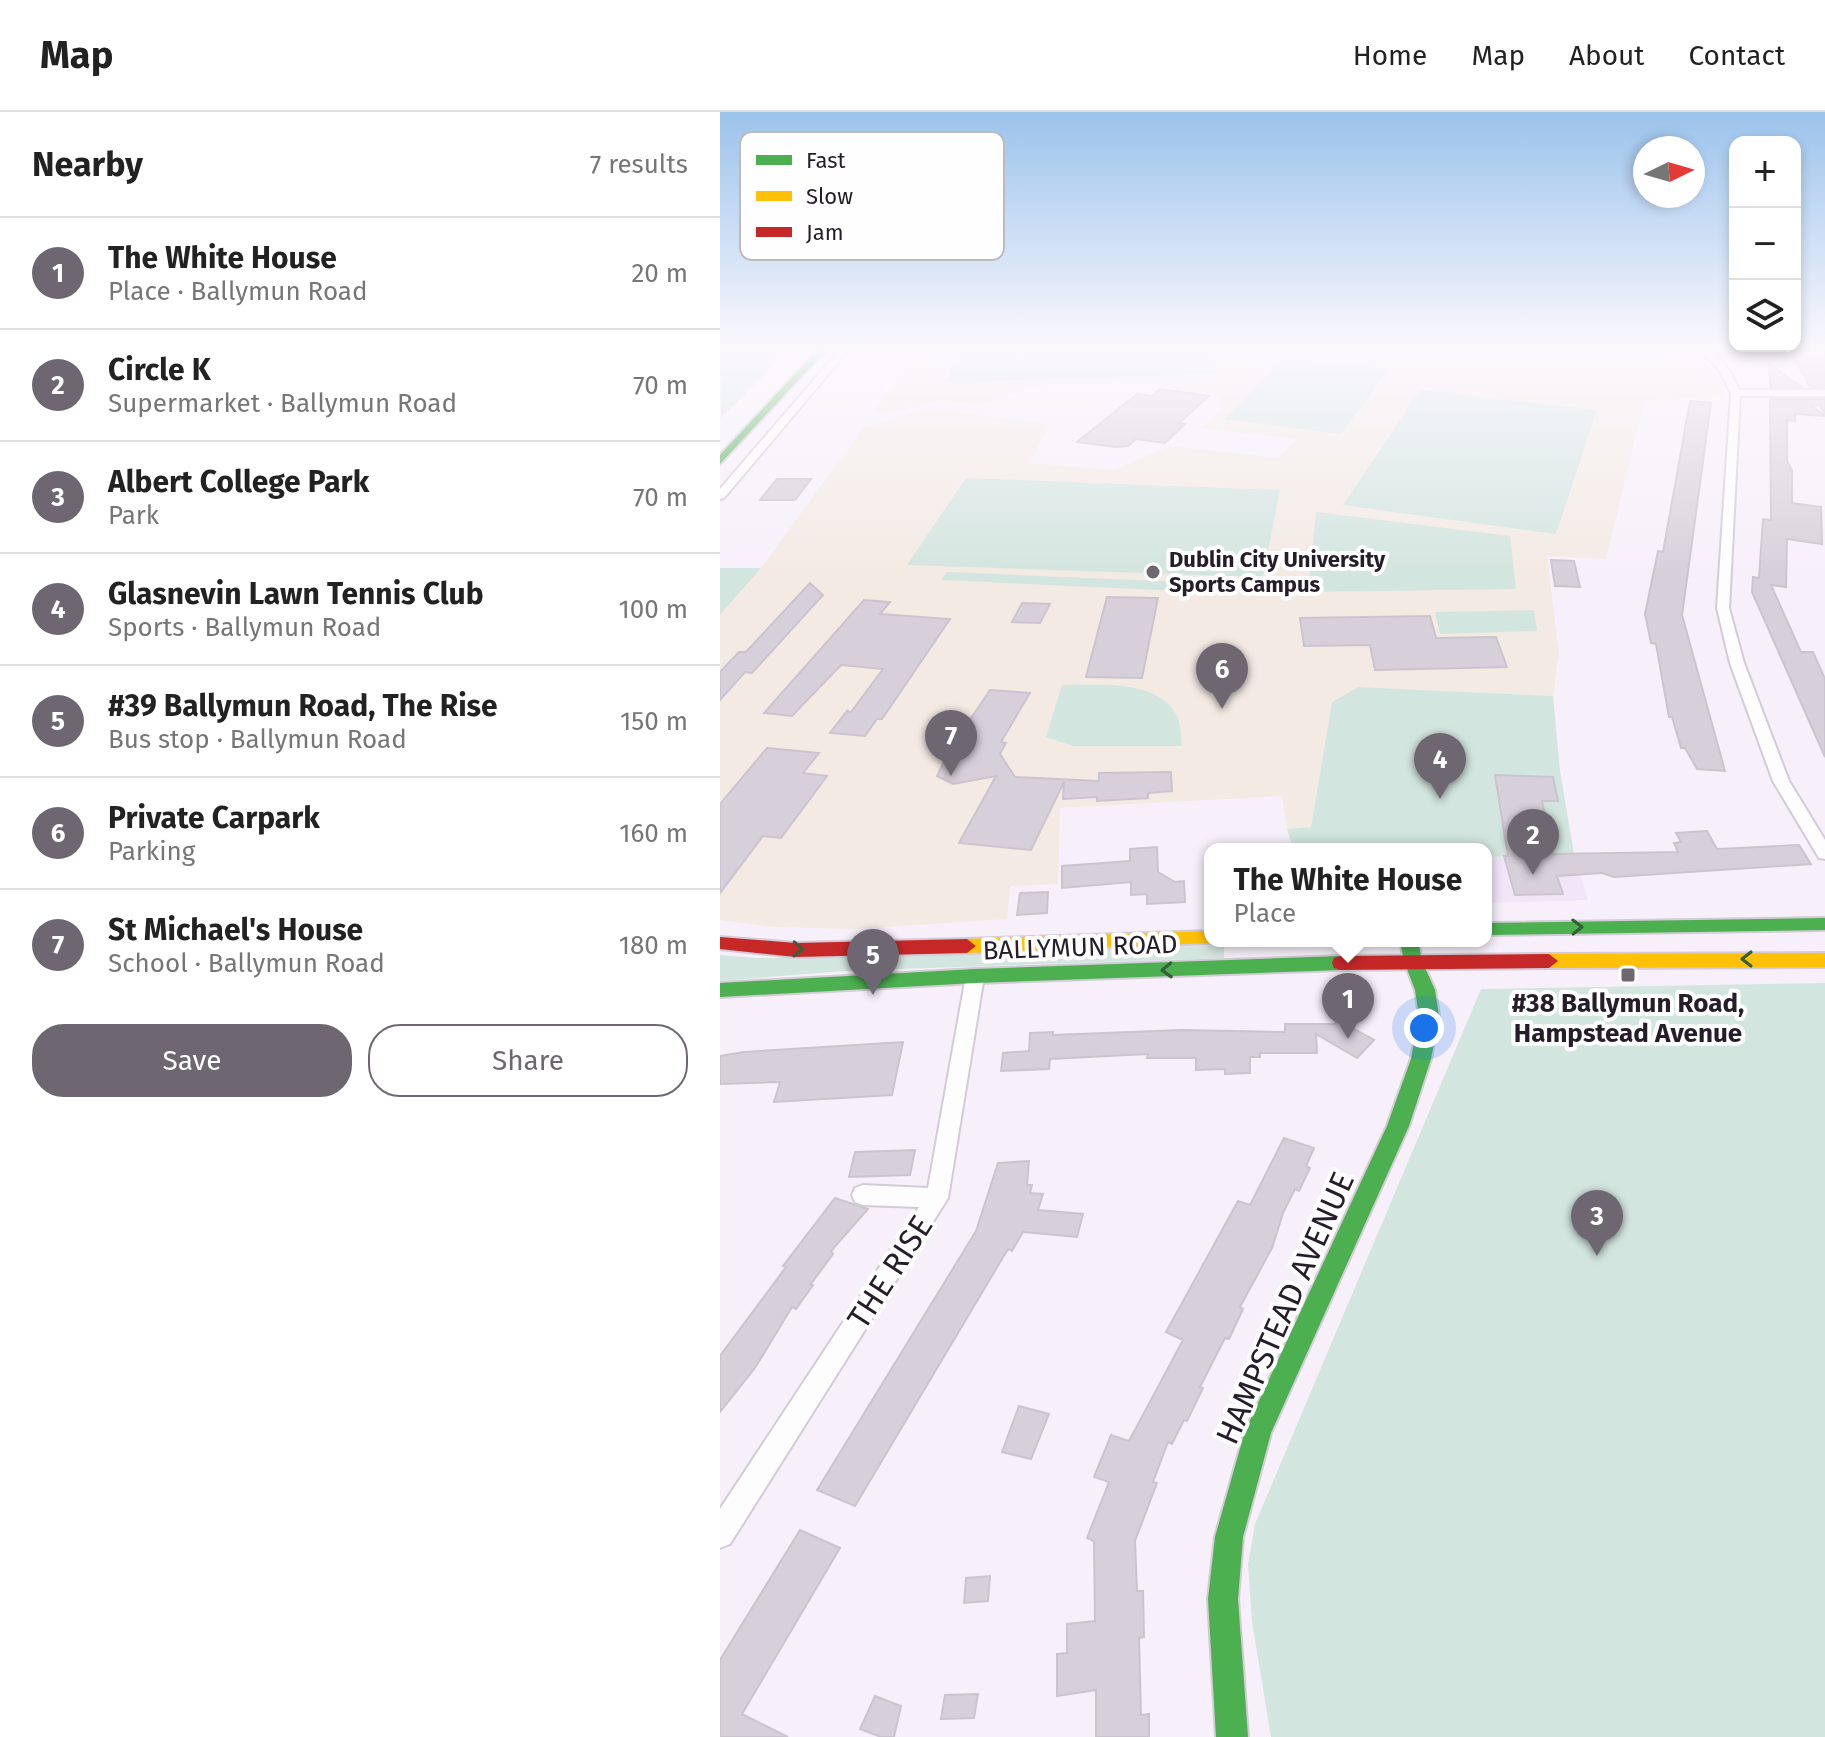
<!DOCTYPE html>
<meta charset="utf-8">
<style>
body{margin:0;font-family:"Fira Sans",sans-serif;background:#f6f6f6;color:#222}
.controls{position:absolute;right:24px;top:24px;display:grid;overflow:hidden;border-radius:16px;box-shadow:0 4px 12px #0003}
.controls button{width:72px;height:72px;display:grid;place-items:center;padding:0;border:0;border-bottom:2px solid #e0e0e0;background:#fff;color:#222;font:40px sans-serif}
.compass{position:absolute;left:913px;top:24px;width:72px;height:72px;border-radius:50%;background:#fff;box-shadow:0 4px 12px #0003;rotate:85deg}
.you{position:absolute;left:704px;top:916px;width:28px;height:28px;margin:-20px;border:6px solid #fff;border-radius:50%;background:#1a73e8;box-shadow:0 0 0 12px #1a73e833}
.badge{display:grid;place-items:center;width:52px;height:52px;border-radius:50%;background:#6e6772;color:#fff;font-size:26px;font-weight:700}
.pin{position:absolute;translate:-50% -66px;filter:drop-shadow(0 2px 4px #0008)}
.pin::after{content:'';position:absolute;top:42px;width:28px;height:24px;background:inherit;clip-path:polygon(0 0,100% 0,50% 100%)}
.popup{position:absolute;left:484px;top:731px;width:288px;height:104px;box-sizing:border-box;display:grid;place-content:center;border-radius:16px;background:#fff;filter:drop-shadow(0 2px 6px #0005);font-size:26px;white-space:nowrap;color:#767676}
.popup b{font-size:30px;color:#222}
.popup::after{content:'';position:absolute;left:50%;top:100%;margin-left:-16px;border:16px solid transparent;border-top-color:#fff}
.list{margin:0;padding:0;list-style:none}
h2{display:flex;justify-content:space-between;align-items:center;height:104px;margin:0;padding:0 32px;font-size:34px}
h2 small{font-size:26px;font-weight:400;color:#767676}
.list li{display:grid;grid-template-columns:52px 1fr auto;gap:24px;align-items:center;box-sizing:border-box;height:112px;padding:0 32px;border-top:2px solid #e0e0e0}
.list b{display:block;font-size:30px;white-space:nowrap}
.list p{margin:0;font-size:26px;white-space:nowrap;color:#767676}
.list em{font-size:26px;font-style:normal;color:#767676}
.actions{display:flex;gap:16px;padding:24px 32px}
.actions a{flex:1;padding:18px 0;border:2px solid #6e6772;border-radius:32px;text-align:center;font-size:28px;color:#6e6772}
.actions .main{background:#6e6772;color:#fff}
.icon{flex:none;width:44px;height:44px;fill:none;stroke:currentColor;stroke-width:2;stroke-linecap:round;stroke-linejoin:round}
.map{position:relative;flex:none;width:1105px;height:1625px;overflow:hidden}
header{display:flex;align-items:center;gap:48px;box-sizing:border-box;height:112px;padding:0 40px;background:#fff;border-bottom:2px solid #e0e0e0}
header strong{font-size:38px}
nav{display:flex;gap:44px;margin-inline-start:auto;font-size:28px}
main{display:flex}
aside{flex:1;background:#fff}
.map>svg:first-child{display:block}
.built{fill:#f1e5f7}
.education{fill:#f3eae3}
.green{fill:#d3e5df}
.building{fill:#d7d0da;stroke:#cbc4ce;stroke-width:2}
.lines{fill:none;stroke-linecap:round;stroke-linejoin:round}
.street-casing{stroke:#d3cbd6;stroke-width:4}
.fast-casing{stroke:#d3cbd6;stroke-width:4}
.slow-casing{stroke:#d3cbd6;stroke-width:4}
.jam-casing{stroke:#d3cbd6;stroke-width:4}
.street{fill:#fefdfe;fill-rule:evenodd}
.fast{fill:#4caf50;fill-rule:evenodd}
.slow{fill:#ffc107;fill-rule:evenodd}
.jam{fill:#c62828;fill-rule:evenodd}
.oneway{stroke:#375f3b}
.poi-dot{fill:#6e6772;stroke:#fefefe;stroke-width:3}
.labels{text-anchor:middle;stroke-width:8;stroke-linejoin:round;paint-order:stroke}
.far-poi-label{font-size:22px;font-weight:bold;fill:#251d29;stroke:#fefefe;text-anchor:start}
.street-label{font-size:26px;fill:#251d29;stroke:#fefefe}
.poi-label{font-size:26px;font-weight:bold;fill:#251d29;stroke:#fefefe}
.near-street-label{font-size:32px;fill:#251d29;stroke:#fefefe}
.key{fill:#fefefe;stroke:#bdbabe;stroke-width:2}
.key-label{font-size:22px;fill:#251d29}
</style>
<header>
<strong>Map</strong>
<nav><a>Home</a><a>Map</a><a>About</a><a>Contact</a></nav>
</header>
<main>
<aside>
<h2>Nearby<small>7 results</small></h2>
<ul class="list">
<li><span class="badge">1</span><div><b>The White House</b><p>Place · Ballymun Road</p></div><em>20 m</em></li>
<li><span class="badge">2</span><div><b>Circle K</b><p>Supermarket · Ballymun Road</p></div><em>70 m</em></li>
<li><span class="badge">3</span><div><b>Albert College Park</b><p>Park</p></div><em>70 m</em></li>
<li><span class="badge">4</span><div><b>Glasnevin Lawn Tennis Club</b><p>Sports · Ballymun Road</p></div><em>100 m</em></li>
<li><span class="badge">5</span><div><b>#39 Ballymun Road, The Rise</b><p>Bus stop · Ballymun Road</p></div><em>150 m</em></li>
<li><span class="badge">6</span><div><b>Private Carpark</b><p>Parking</p></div><em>160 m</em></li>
<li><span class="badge">7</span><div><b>St Michael's House</b><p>School · Ballymun Road</p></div><em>180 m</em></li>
</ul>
<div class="actions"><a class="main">Save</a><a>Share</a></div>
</aside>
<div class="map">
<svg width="1105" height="1625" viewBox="0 0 1105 1625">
<rect width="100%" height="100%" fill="#f7f0fa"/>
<path class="built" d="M854 742 868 788 766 791V745Z"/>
<path class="education" d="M202 234H962L997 260 1003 283 924 289 886 447 827 444 839 541 833 584 638 575 612 590 591 716 567 717 562 684 340 696 338 772 290 774 287 807 135 817 53 815 0 808V503L41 456 144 315 202 299H230L330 313 309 351 394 358 450 334 559 346 576 327 480 316 501 298 498 282 426 272 321 273 259 293 221 288 168 300H153Z"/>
<path class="green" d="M0 234H73L1 306Z
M240 234H493L496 262 227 270Z
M520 234H680L684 241 521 245Z
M564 246 669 257 621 322 505 307Z
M700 278 877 298 836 422 623 393Z
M246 366 560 378 543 465 187 453Z
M596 400 790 424 796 477 588 480Z
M0 456H41L0 503Z
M227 460 464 470 461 479 221 468Z
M814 498 817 519 720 522 715 500Z
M342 573C375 573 437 567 456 602 461 610 461 624 462 634H353L326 625Z
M638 575 833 584 840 659 854 742 766 745V737H573L567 717 591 715 612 590Z
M504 833V846L124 859 0 869V843L36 846H126Z
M1105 871V1625H551L532 1510 528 1452 535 1412 761 877Z"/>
<path class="building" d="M1070 239 1105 240V275H1090Z
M1049 251 1081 275H1050Z
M440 277 489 284 459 311 465 312 445 331 416 327 408 334 396 335 357 330 417 282 432 284Z
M1050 287H1105V303L1100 293 1092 294 1105 304 1075 302V309L1067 308V349L1072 358V391L1101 395 1102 432 1067 427 1066 475 1051 473 1081 540H1093L1105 567V645L1032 480 1033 465 1039 466 1043 407 1051 408Z
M970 289 991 291 962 503 1005 659 977 657 965 636H961L952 605H949L936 532 931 531 925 502 938 439 943 440Z
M57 367H91L75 388H40Z
M831 448 854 449 860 475 835 474Z
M90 471 103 483 32 561 25 560 0 588V560L19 540H26Z
M387 485 438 486 422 566 366 565Z
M144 488 170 490 160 502 230 507 162 607H157L145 624 110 621 127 599 131 600 163 557 121 553 72 604 44 601Z
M302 491 330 492 320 511 292 510Z
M710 504 716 526 776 525 787 555 655 558 650 533 584 534 580 506Z
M270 578 310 581 281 630 286 631 280 642 295 665 379 669V661L451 660 452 679 428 681V686L377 689V685L343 687 344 670 311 738 239 731 276 664 233 672 217 664 229 639Z
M47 636 99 641 83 661 107 664 61 726 43 724 0 781V692Z
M775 663 833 665 838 689H822L833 742 958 740 954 731 961 730 956 721 987 719 997 737 1079 733 1091 752 894 765 882 761 837 764 843 782 795 783 784 744H788Z
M437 735 438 760 455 770 464 769 465 790 427 792V782L411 783V770L342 776V754L410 749V737Z
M328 780 327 801 297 803 300 781Z
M618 908 654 928 637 946 596 922 597 941H540V945H530V961L505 962V957L476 958V946H427L428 942 330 947 329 957 281 959 283 941 309 939 310 921 333 920V923L461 918 565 920V912H614Z
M183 930 172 983 54 990 60 970 0 972V944L24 940Z
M564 1026 594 1036 586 1054 590 1056 579 1079 575 1077 563 1101 552 1136 520 1195 523 1197 509 1227 505 1226 480 1275 483 1276 467 1309 464 1308 452 1332 448 1330 433 1370 437 1371 415 1429 417 1479H423L424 1525 419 1526 421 1603 429 1602V1625H376V1578L337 1584V1542L347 1541V1512L375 1509 374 1429 367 1426 389 1370 374 1365 391 1323 409 1329 463 1228 446 1220 518 1089 530 1093Z
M195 1038 190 1063 129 1065 135 1040Z
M309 1049 307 1073H312L310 1081 323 1082 318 1098 363 1102 357 1125 303 1120 292 1139 288 1137 135 1394 97 1378 256 1119 278 1051Z
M115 1086 148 1097 111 1139 113 1142 91 1172 93 1173 76 1197 72 1195 35 1256 0 1300V1244L66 1155 63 1154Z
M299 1294 329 1302 311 1347 282 1340Z
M80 1418 120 1436 22 1602 68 1625H0V1548Z
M270 1464 268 1489 244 1491 246 1466Z
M258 1582 254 1606 221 1607 225 1583Z
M155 1584 181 1594 174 1625H161L140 1617Z"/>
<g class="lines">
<defs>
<path id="street" d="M123 234H132L4 386 0 387V377Z
M974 234C997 234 1011 259 1019 278H1105V284H1020L1009 496 1024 551 1069 669 1105 728V747L1099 746 1053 669 1010 551 997 496 1011 281 998 256Z
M255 857 262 859 264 864 228 1086 10 1432 0 1436V1397L199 1095 143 1093 135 1090 132 1083 135 1076 143 1073 208 1076 246 864 248 859Z"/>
<path id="fast" d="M101 234H110L0 352V343Z
M1105 806V818L766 823V811Z
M680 829H698L702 849 715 878 719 904 711 947 689 1014 551 1321 523 1425 518 1487 528 1625H496L488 1487 495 1425 525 1319 667 1014 691 947 699 904 695 878 684 849Z
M621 844 628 846 630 851 628 856 621 858 255 871 0 885V871L255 857Z"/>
<path id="slow" d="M490 819V829H497L490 831 247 841 238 834 247 827Z
M1105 841V855L829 856 820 849 829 842Z"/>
<path id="jam" d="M0 825 76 831 247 827 256 834 247 841 76 845 0 837Z
M829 842 838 849 829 856 621 858 614 856 612 851 614 846 621 844Z"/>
</defs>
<use href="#street" class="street-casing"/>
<use href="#fast" class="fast-casing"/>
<use href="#slow" class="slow-casing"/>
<use href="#jam" class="jam-casing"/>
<use href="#street" class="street"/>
<use href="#fast" class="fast"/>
<use href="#slow" class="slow"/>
<use href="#jam" class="jam"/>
</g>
<defs><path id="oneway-chevron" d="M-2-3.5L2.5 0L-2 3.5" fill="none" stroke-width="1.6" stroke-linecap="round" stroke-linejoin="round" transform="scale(2)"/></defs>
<g class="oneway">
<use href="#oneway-chevron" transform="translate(857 815) rotate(-1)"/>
<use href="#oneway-chevron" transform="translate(78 837) rotate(2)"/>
<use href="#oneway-chevron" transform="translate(1027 847) rotate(-180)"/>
<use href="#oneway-chevron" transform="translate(447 858) rotate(178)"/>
</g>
<linearGradient id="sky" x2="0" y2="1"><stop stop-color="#9bc3ec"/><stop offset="0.51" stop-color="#fbf8fd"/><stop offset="1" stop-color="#fbf8fd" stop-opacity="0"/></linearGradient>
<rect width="1105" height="462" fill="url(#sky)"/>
<g class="poi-dot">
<circle cx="433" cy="460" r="8"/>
<rect x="900" y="855" width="16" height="16" rx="4"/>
</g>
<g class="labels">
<g class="far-poi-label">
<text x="449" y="455">Dublin City University<tspan x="449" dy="25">Sports Campus</tspan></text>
</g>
<g class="street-label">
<text transform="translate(360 835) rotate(-2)" y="9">BALLYMUN ROAD</text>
</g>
<g class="poi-label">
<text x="908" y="900">#38 Ballymun Road,<tspan x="908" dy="30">Hampstead Avenue</tspan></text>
</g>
<g class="near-street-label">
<text transform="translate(170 1160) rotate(-57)" y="11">THE RISE</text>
<text transform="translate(565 1196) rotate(-66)" y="11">HAMPSTEAD AVENUE</text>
</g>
</g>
<rect x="20" y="20" width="264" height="128" rx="12" class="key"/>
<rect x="36" y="43" width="36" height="10" fill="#4caf50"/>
<rect x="36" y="79" width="36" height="10" fill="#ffc107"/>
<rect x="36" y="115" width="36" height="10" fill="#c62828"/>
<g class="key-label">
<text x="86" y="56">Fast</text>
<text x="86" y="92">Slow</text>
<text x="86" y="128">Jam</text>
</g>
</svg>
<div class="controls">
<button>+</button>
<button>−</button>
<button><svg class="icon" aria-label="layers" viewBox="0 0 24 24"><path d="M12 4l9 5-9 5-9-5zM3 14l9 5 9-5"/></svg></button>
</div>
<svg class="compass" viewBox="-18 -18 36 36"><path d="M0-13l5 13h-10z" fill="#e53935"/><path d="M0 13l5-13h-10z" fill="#767676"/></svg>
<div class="you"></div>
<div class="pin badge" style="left:628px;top:927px">1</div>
<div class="popup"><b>The White House</b>Place</div>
<div class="pin badge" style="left:813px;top:763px">2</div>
<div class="pin badge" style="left:877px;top:1144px">3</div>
<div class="pin badge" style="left:720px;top:687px">4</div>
<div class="pin badge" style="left:153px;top:883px">5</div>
<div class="pin badge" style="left:502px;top:597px">6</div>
<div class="pin badge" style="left:231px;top:664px">7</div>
</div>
</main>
